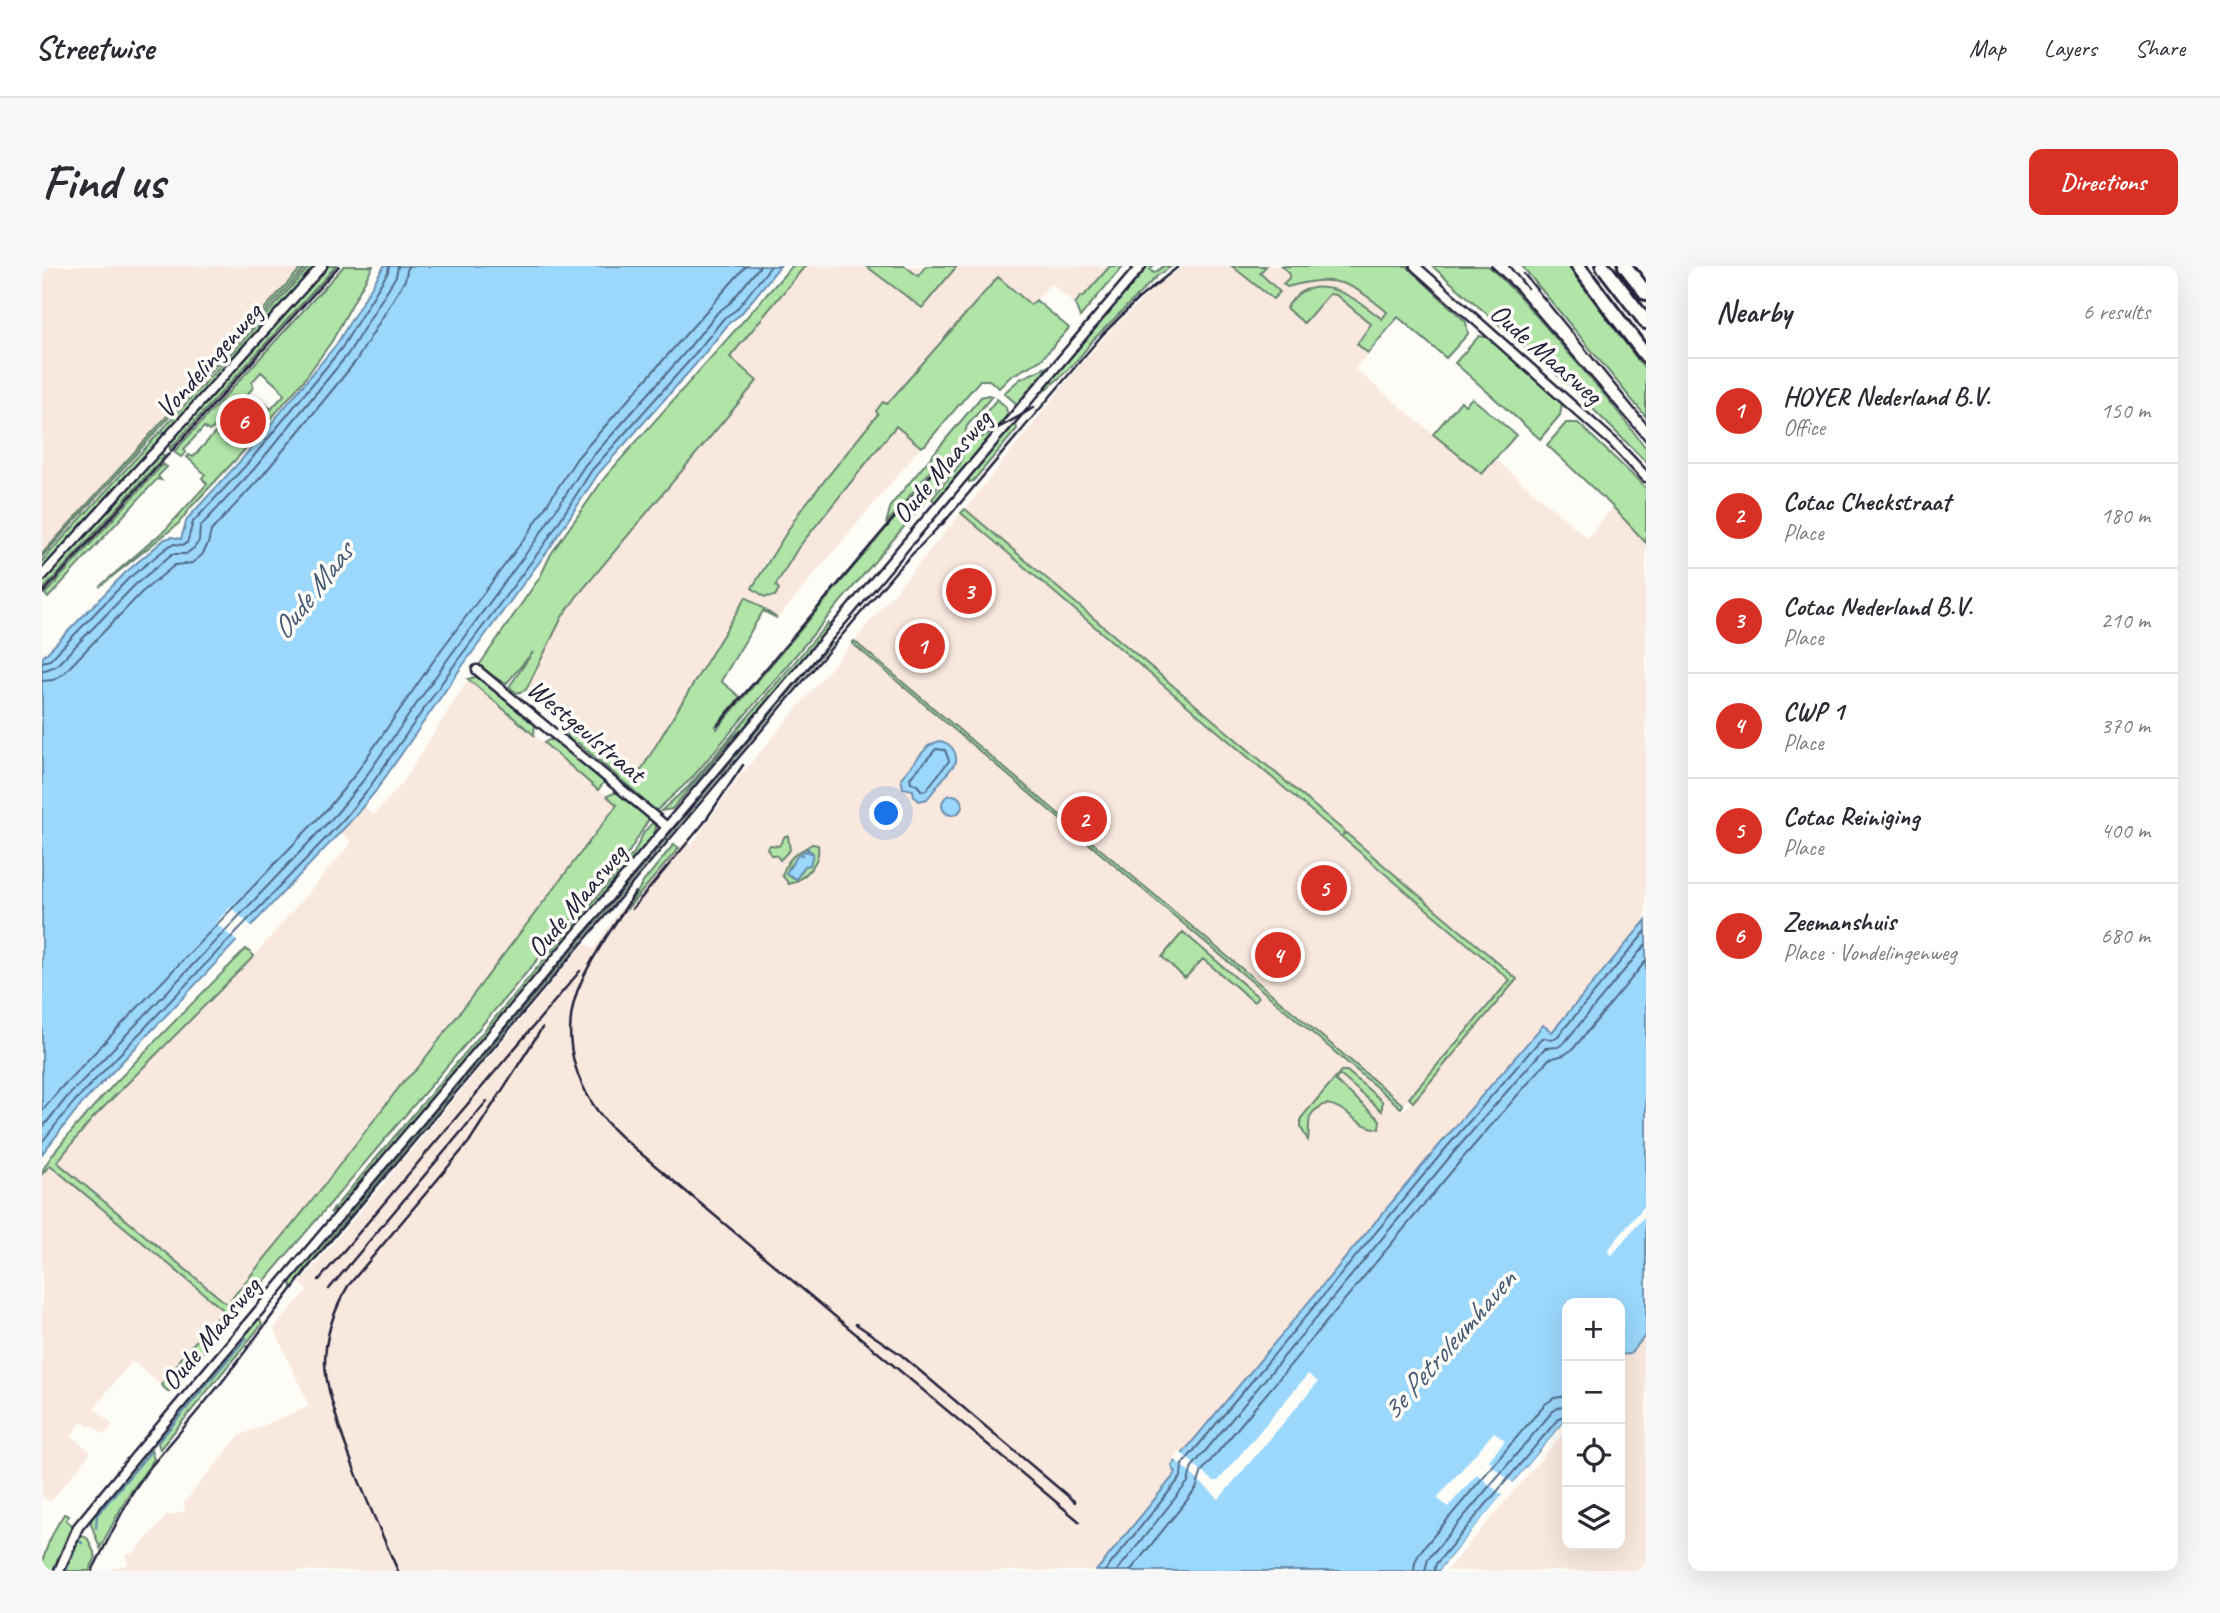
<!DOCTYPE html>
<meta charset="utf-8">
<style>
body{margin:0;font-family:Caveat,sans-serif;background:#f7f7f7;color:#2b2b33}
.controls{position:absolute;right:21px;bottom:21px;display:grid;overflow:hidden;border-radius:14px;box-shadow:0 7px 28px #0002}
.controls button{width:63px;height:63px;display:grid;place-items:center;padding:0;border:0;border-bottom:2px solid #e1e1e2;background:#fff;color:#2b2b33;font:35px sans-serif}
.you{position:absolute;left:845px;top:548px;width:24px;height:24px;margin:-18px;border:5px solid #fff;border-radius:50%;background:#1a73e8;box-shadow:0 0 0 10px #1a73e833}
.badge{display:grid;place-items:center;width:46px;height:46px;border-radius:50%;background:#d93025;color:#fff;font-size:23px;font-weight:700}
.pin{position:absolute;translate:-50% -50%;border:4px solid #fff;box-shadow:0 2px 7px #0006}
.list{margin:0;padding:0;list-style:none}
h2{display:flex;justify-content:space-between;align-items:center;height:91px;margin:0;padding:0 28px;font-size:30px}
h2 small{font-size:23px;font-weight:400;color:#7c7c81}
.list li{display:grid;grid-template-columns:46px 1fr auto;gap:21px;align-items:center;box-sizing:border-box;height:105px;padding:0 28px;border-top:2px solid #e1e1e2}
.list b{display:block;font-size:26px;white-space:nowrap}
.list p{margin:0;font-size:23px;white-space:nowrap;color:#7c7c81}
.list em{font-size:23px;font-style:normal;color:#7c7c81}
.icon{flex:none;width:38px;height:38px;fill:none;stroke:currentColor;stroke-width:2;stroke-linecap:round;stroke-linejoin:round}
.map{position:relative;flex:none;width:1604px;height:1305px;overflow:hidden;border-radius:14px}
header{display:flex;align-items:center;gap:42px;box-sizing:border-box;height:98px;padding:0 35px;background:#fff;border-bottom:2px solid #e1e1e2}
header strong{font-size:33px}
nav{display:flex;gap:38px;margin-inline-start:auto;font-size:24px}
.intro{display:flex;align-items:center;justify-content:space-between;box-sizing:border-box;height:168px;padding:0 42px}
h1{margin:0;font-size:49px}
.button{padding:18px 32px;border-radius:14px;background:#d93025;color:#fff;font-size:24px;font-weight:700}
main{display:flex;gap:42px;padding:0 42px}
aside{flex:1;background:#fff;border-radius:14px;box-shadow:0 7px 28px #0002}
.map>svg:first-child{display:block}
.built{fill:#f9e8de}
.green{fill:#b0e5a7;stroke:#698471;stroke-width:2;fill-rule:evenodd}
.water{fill:#9bd8fc;stroke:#6b8faf;stroke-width:2}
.pier{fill:#fdfcf7}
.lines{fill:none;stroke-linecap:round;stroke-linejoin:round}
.shore{stroke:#526b88;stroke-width:2}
.stream{stroke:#6b8faf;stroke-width:2.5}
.minor-casing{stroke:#22223b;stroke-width:13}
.highway-casing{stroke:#22223b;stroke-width:18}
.minor{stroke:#fdfcf7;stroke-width:8}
.highway{stroke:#fdfcf7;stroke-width:12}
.rail{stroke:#22223b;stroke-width:2.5}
.labels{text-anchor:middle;stroke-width:7;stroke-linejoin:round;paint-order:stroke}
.street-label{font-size:28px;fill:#22223b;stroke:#fdfcf7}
.water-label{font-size:30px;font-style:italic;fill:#465975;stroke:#fdfcf7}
</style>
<header>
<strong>Streetwise</strong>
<nav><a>Map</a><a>Layers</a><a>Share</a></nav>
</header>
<div class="intro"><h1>Find us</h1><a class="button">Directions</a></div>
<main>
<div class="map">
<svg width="1604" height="1305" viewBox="0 0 1604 1305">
<rect width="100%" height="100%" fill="#fdfcf7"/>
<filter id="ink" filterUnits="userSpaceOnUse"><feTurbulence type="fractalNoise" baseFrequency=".0143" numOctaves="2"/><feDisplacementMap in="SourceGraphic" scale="14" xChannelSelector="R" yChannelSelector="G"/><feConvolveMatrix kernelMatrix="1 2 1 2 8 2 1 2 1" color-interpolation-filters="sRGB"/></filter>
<g filter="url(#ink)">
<path class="built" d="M0 0H261L0 288Z
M763 0H1068L1041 32 1039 31 1033 38 1009 17 990 39 956 11 844 139 841 137 834 144 837 147 758 245 721 301 710 322 734 320 756 282 854 159 879 181 735 353 704 331 596 509 588 508 485 421 520 351 536 329 715 115 688 92Z
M1142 0H1302L1358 49 1313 103 1439 208 1453 193 1545 272 1571 241 1604 277V654L1510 767 1501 759 1400 876 1131 1200 1134 1206 1054 1305H63L86 1298 83 1290 94 1285 126 1248 129 1250 144 1244 142 1237 197 1170 267 1140 232 1062 266 1024 258 1017 543 677 552 683 579 642 585 644 643 575 649 580 697 511 810 377 1362 844 1475 714 1303 567 1468 715 1361 839 812 375 919 247 1300 571 1302 565 923 243 1033 105 1070 63 1117 18Z
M426 413 576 539 375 803 362 815 266 940 184 1038 15 896 49 854 212 690 310 576 271 542 292 518 332 549 362 515Z
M8 898 181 1044 137 1093 138 1095 119 1119 90 1095 52 1142 71 1159 62 1169 50 1159 47 1161 40 1156 29 1170 49 1186 8 1236 0 1230V908Z
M1604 1069V1305H1404L1525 1163V1279H1578V1089L1589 1087Z"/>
<path class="green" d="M261 0H265L0 291V288Z
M268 0H275L123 168 120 164Z
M286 0H294L128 183 127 177Z
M302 0H331L290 75 262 114 198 189 149 241 136 258 57 321 125 262 165 218 160 212 163 208 145 191 147 189 151 191 173 167 185 178 195 168 198 171 210 154 212 155 216 152 213 148 222 137 229 143 242 129 238 122 219 106 210 116 211 122 179 157 167 165 162 161 142 183 144 186 139 191 132 186Z
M750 0H763L688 91 715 115 536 329 520 351 484 424 475 427 467 421 491 386 464 418 436 401 498 311 509 288 563 211Z
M824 0H863L876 10 884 0H915L880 42Z
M1068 0H1081L1038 51 1033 38 1039 30 1041 31Z
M1104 0H1111L1108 4 1112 7 1122 0H1130L1115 10 1049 76C1032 102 1005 123 981 142Z
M1190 0H1224L1218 7 1238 26 1231 33Z
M1240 0H1365L1424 56 1426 68 1404 92 1356 51 1326 87 1315 78 1329 58 1294 29 1287 28 1262 57 1244 42C1248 37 1253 29 1259 26 1287 11 1320 37 1340 53L1345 46C1308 15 1293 8 1245 21L1241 18 1247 12V7Z
M1390 0H1446L1451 4 1478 31 1562 128 1604 182V196L1531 123Z
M1480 0H1526L1604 105V151Z
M956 11 989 39 994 34 1027 62 999 94 969 110 957 122 947 114H938L883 179 879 181 854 160 756 282 735 317 734 320 737 323 733 330 723 331 710 322 758 245 836 148 834 145 841 136 845 138Z
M1437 70 1448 72 1520 138 1518 149 1498 173 1413 97Z
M1007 100 975 138 962 127 978 113Z
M946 129 950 130 925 160 920 178 891 202 844 258 849 239 939 131Z
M1430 132 1474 169 1440 208 1391 168 1419 135 1423 139Z
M955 133 963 140 966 148 894 237 890 233 918 198 928 166Z
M1524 157H1536L1604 222V277L1571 241 1505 179Z
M970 159H974L975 163 931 215 927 216 926 210Z
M118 166 122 170 0 304V295Z
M919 184 918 192 909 205 649 513 614 545 596 532 597 529 536 477 533 479C525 472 523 467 527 457L588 508 592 506 596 509 704 331 735 352 721 345 679 415 698 431 673 461 675 463 885 214 904 195Z
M117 188 123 189 0 325V317Z
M121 198 125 201 116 210 119 214 115 213 6 332 3 328Z
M923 243 1302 565 1301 569 1304 567 1475 713 1371 836 1367 832 1468 714 919 247Z
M786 357 789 360 706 459 693 469 630 543 619 545 646 521Z
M812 375 1361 839 1359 842 810 377Z
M790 376 331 921 261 1006 251 1022 247 1015 480 734 640 550 782 381Z
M436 410 493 457 492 469 426 413Z
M507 474H514L563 515 556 524 502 477Z
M572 527H576L607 553 587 586 191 1052 8 899 0 908C0 885 176 712 204 683L212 690 49 854 15 896 185 1038 266 940 362 815 375 803 575 539 565 530Z
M611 556 614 562 610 572 296 943 288 947 592 587 602 566Z
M743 570H746L748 584 738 594 734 589H729L725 582 728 579 737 580Z
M632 578 637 582 584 644 602 615Z
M770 578 776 579C779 596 763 613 747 618L740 609C748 588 753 589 770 578ZM765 583 771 587 768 599 763 600 754 613 744 608 748 599 753 597 755 591 760 589V585L765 586Z
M1141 666 1216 731 1212 736 1161 693 1143 712 1120 691Z
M1299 805H1305L1340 835V845L1298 809 1293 814 1338 854 1337 863C1312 860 1305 840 1284 838 1261 848 1269 856 1266 874L1259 862V852Z
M175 1051 184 1058 127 1126 119 1119 138 1095 137 1094Z
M217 1051 220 1058 118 1183 114 1172Z
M109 1184 112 1193 85 1231 58 1282 49 1258 50 1251 104 1185Z
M22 1248 27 1250 24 1254 31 1260 27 1266 11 1305H0C0 1287 12 1263 22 1248Z
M40 1269 46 1273 54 1291 47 1305H21L35 1272Z"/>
<path class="water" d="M342 0H738L698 49 688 56 653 99 556 208 507 283 421 399 333 526 307 557 37 841 0 888V392L83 307 123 273 130 271 139 273 145 253 201 192 294 79Z
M897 475C908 476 915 485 914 496L885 533 877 535 872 530 871 524 861 522 859 512 886 480Z
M900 539a10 10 0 1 1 20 0a10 10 0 1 1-20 0Z
M766 582 768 587H771L768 599 763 600 754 613 744 607C748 602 752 594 757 588L760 589V585L765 586Z
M1604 654V1069L1588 1088 1578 1089V1037H1525V1153L1397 1305H1054L1134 1207 1130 1200 1400 876 1501 759 1510 766Z"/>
<path class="pier" d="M188 641 213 663 198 678 174 657Z
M1604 938V949L1570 989 1565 985Z
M1266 1108 1276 1116 1177 1233 1132 1193 1138 1186 1171 1215H1176Z
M1525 1153V1158L1401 1305H1397L1460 1229 1435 1208 1406 1241 1395 1232 1452 1166 1463 1175 1447 1194 1450 1197 1448 1199 1471 1217Z"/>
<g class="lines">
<path class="shore" d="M0 396 8 394 87 312 127 280 132 278 140 279 145 277 151 256 207 196 299 83 346 6 347 0
M0 405 14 400 93 319 130 288H144L152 282 157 275 158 261 213 202 306 88 354 10 356 0
M0 415 11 414 21 408 100 326 133 299 150 297 160 289 166 278 169 265 221 209 314 95 363 14 366 0
M894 483 903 484 907 495 884 524 880 525 875 519 869 516 868 512Z
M0 845 18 823 287 541 312 510 399 384 486 268 535 192 704 0
M0 862 26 830 295 547 320 516 408 390 494 274 543 199 641 89 676 46 688 37 718 0
M0 876 32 836 302 553 327 522 415 395 502 279 550 204 648 94 682 52 694 44 729 0
M1063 1305 1139 1211 1140 1199 1405 881 1500 772 1511 773 1516 770 1604 665
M1075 1305 1146 1216 1150 1201 1412 886 1503 782 1516 781 1523 776 1604 678
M1088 1305 1154 1223 1160 1205 1420 893 1507 793 1522 789 1531 783 1604 695
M1372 1305 1373 1296 1378 1286 1502 1139 1512 1132 1525 1130
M1383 1305 1386 1293 1510 1146 1516 1142 1525 1140
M1392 1305 1394 1298 1517 1152 1525 1149"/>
<path class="stream" d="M116 1176 204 1072
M54 1262 55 1249 108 1186
M30 1291 36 1274 40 1277
M24 1305 27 1298"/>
<defs>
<path id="minor" d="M1373 0 1571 176 1604 211
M113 186 280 0
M0 310 111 188
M435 404 625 561
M17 1305 36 1261 94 1190 1099 0"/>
<path id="highway" d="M1536 0 1604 90
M1561 0 1604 56
M1583 0 1604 27"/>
</defs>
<use href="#minor" class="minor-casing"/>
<use href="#highway" class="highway-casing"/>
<use href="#minor" class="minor"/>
<use href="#highway" class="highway"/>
<path class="rail" d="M1449 0 1476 26 1604 175
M1467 0 1485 22
M1482 8 1604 157
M899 260 1061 68 1096 33 1137 0
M0 328 297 0
M676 459 897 199C924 173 961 163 992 141
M593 626C576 655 554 683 540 714 513 771 535 830 578 870L1038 1256
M590 643 661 558 701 499
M277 1014 538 705
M287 1023 445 835
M814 1058 858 1088 1033 1236
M50 1305 90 1227 105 1205 180 1116 269 998 855 304 905 252
M356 1305C335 1257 313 1210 297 1160 291 1139 284 1119 283 1097 283 1069 292 1044 306 1020L427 876 500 762"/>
</g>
</g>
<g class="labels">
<g class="street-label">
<text transform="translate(1505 87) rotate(41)" y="10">Oude Maasweg</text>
<text transform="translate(166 94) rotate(-48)" y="10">Vondelingenweg</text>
<text transform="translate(899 200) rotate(-50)" y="10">Oude Maasweg</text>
<text transform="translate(545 464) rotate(40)" y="10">Westgeulstraat</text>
<text transform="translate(534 634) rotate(-50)" y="10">Oude Maasweg</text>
<text transform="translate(168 1067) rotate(-50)" y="10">Oude Maasweg</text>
</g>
<g class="water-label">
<text transform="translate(270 325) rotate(-52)" y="10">Oude Maas</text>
<text transform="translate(1406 1079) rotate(-49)" y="10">3e Petroleumhaven</text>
</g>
</g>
</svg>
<div class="controls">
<button>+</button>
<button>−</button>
<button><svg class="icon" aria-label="locate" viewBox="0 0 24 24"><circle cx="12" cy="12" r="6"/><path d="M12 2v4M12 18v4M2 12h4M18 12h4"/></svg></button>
<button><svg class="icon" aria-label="layers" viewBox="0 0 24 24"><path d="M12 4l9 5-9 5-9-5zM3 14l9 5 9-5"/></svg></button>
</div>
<div class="you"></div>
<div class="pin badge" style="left:880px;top:380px">1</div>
<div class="pin badge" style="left:1042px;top:553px">2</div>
<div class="pin badge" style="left:927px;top:325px">3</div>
<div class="pin badge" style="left:1236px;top:689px">4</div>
<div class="pin badge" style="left:1282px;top:622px">5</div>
<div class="pin badge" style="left:201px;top:155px">6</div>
</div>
<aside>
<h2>Nearby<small>6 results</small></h2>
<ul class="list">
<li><span class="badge">1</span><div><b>HOYER Nederland B.V.</b><p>Office</p></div><em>150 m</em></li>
<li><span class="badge">2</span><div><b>Cotac Checkstraat</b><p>Place</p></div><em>180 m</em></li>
<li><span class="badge">3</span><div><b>Cotac Nederland B.V.</b><p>Place</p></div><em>210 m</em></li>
<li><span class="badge">4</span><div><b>CWP 1</b><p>Place</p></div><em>370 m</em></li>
<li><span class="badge">5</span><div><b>Cotac Reiniging</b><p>Place</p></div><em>400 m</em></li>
<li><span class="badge">6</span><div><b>Zeemanshuis</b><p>Place · Vondelingenweg</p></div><em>680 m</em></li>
</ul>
</aside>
</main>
